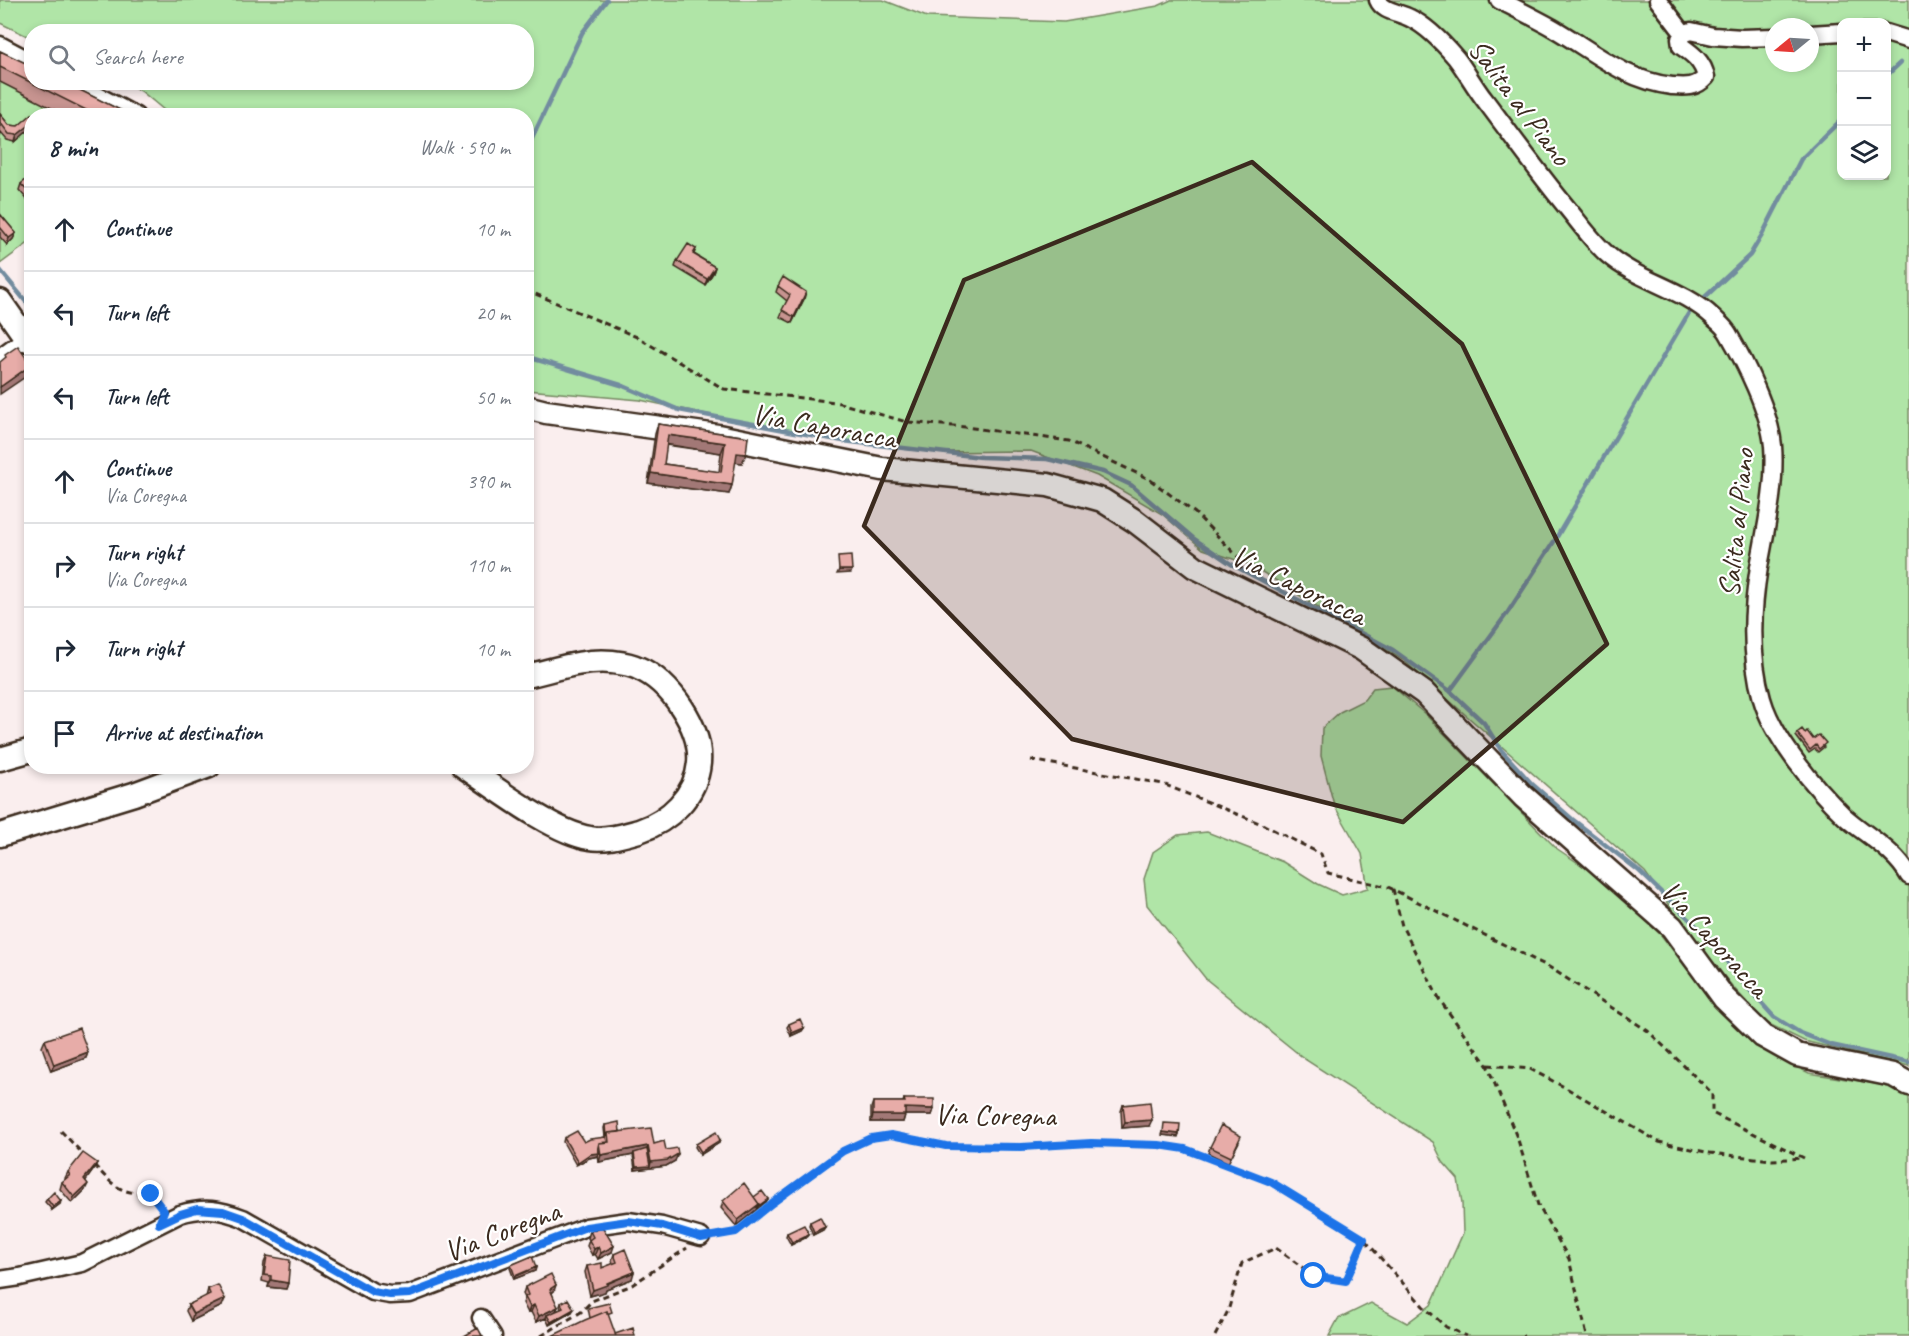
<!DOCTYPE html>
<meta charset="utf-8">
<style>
body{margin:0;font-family:Caveat,sans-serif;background:#f2f2f3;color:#1f2937}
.controls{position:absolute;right:18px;top:18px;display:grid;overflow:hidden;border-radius:12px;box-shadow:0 3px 9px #0003}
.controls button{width:54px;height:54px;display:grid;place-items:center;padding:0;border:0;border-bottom:2px solid #e0e1e3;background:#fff;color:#1f2937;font:30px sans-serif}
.compass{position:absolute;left:1765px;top:18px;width:54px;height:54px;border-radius:50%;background:#fff;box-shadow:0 3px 9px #0003;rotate:252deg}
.stop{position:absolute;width:18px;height:18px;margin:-14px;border:4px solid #1a73e8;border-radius:50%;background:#fff}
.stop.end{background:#1a73e8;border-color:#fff;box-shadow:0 2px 6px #0008}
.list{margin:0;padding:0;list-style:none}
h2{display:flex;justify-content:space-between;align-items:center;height:78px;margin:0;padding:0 24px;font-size:26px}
h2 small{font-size:20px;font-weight:400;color:#747a83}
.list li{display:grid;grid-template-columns:39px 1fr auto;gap:18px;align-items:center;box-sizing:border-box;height:84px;padding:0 24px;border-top:2px solid #e0e1e3}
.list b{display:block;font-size:22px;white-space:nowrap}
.list p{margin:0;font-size:20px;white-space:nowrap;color:#747a83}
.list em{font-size:20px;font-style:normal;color:#747a83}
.icon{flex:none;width:33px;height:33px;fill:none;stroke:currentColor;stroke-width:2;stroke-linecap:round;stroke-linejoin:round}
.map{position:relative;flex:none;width:1909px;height:1336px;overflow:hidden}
.search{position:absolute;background:#fff;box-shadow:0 3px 9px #0003;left:24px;top:24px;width:510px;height:66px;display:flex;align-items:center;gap:15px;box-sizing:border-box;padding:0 21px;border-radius:24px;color:#747a83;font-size:22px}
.panel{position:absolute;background:#fff;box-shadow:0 3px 9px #0003;left:24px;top:108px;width:510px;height:666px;border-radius:24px}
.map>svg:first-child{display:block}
.green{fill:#b0e5a7;stroke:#768862;stroke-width:1.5;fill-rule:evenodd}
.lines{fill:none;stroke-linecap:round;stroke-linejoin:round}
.stream{stroke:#728c9f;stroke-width:4.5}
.street-casing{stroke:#3b2a1e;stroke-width:21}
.secondary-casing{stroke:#3b2a1e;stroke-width:27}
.path{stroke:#3b2a1e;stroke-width:3;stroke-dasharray:6 4.5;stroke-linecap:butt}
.street{stroke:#fff;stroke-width:16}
.secondary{stroke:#fff;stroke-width:22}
.wall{fill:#c79490;stroke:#3b2a1e;stroke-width:1.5;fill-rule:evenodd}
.shaded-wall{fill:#a27876;stroke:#3b2a1e;stroke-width:1.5}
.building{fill:#e7aca8;stroke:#3b2a1e;stroke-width:1.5;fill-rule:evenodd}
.route{stroke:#1a73e8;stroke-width:8}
.marked{fill:#3b2a1e;fill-opacity:0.2;stroke:#3b2a1e;stroke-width:4.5;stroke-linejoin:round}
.labels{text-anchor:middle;stroke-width:4.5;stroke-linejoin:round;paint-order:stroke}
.street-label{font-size:30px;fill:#3b2a1e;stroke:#fff}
</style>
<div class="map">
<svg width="1909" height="1336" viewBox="0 0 1909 1336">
<rect width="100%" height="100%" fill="#faeeee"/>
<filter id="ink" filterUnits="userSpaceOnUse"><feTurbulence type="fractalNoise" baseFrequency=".0167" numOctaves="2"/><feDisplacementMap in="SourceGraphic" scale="12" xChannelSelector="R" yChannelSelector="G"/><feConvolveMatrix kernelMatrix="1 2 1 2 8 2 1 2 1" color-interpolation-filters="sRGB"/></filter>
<g filter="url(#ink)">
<path class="green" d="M0 0H883L927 17 1064 22 1158 6 1171 0H1909V1066L1804 1041 1765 1022 1732 986 1678 918 1645 872 1403 660 1251 565 1203 549 1162 514 1097 476 1031 451 939 452 825 439 640 400 527 390 526 116 170 115 141 91 124 83 526 82V32H32L31 38 0 23ZM1842 22H1886V176H1842ZM1774 27H1810V63H1774Z
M0 66 102 115 32 116 31 241 0 264Z
M1392 686 1425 714 1556 848 1599 877 1661 935 1721 1013 1756 1047 1809 1073 1889 1086 1909 1097V1336H1329L1338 1319 1371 1303 1407 1323 1431 1305 1463 1233 1462 1203 1458 1179 1443 1162 1433 1142 1306 1060 1206 979 1147 905 1144 879 1153 852 1178 835 1207 832 1283 862 1318 884 1342 895 1368 888 1362 854 1334 805 1321 756 1322 728 1340 712 1364 700 1373 688Z"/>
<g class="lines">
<path class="stream" d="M1886 76 1900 63
M526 151 582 33 607 0
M0 270 32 309
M526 359 531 358 621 385 679 410 843 441 981 457 1047 459 1103 472 1131 485 1193 538 1231 564 1393 650 1450 691 1484 723 1501 750 1532 784 1572 819 1638 870 1711 940 1739 978 1774 1017 1800 1033 1831 1045 1909 1062
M1450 691 1508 612 1555 540 1690 311 1750 255 1762 235 1801 159 1842 119"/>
<defs>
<path id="street" d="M1378 0C1383 12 1399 12 1410 18 1427 26 1444 44 1456 58 1466 71 1474 86 1484 99 1512 136 1539 174 1568 209 1581 225 1593 242 1608 255 1638 281 1682 288 1713 317 1718 322 1724 326 1728 333 1745 362 1770 412 1773 446 1776 486 1766 527 1759 567 1752 609 1750 657 1762 699 1773 738 1815 788 1844 816 1865 835 1895 850 1909 876
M1499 0C1517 9 1535 18 1553 28 1593 51 1624 80 1672 86 1686 87 1696 88 1706 77 1703 62 1693 54 1681 46L1680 39 1684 34 1691 31 1713 36 1742 38 1774 37
M1658 0 1684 34
M1886 33 1909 40
M1810 34 1842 32
M0 45 32 62
M72 82 136 116
M0 357 26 338
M0 1280 20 1277 82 1263 180 1214C204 1207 219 1209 243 1218L373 1292 390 1295 410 1294 586 1227 628 1221 662 1226 701 1237
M481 1318 493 1336"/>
<path id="secondary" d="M0 301 26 338 32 342
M526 407 546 412 718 436 882 469 1048 485 1102 500 1135 521 1195 567 1362 649 1424 693 1523 796 1672 927 1724 998 1763 1036 1797 1055 1893 1075 1909 1084
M0 759 32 750
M463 766C494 787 554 833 590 838 605 841 624 835 639 831 669 821 696 796 699 763 702 728 670 681 638 668 630 664 620 663 612 662 583 659 554 670 526 676
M0 835 134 794 209 766"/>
</defs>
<use href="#street" class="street-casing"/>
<use href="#secondary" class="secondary-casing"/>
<path class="path" d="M526 290 637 337 724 389 836 402 907 422 965 427 1069 441 1149 479 1195 513 1242 561 1241 569
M1031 760 1163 784 1264 825 1321 854 1328 873 1388 887 1549 967 1648 1031 1712 1093V1113L1804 1158
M1393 889 1402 926 1439 999 1487 1065 1518 1140 1538 1205 1569 1259 1587 1336
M1488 1065 1530 1069 1568 1089 1659 1142 1710 1153 1772 1160 1802 1158
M61 1131 83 1154
M94 1165C116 1188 119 1193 151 1194L160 1206
M717 1235 736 1232 772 1203 843 1151 871 1138 891 1135 946 1146 989 1147 1091 1143 1159 1145 1185 1149 1271 1182 1364 1239 1423 1306 1446 1327 1466 1336
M541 1336 581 1312 592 1301 632 1285 687 1248
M1215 1336 1228 1311 1242 1263 1276 1248 1314 1276 1346 1281 1364 1239
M1523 1336H1524"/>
<use href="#street" class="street"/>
<use href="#secondary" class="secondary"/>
</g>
<path class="wall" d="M0 51 132 116H67L0 82Z
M0 114 9 125 18 126 32 116V127L15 142 7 140 1 133 0 137Z
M32 175V205L19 190 21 184Z
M0 214 16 233 13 239 7 245 0 237Z
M696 249 694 254 715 267 713 273 705 285 675 267 677 261Z
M778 286 804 299 792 323 780 317 787 301 776 292Z
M658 424 748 437 742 463 735 462 732 485 729 494 648 483 655 434ZM666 445 721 453 719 472 664 464Z
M1797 733H1805L1824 747 1818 752 1815 749 1809 753 1796 736Z
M789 1024 804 1028 802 1031 791 1036 787 1027Z
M45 1040 88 1052 86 1058 51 1071 42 1047Z
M904 1099 934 1109 932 1115H905L903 1122H871V1108L873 1102H903Z
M1123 1105 1149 1126 1122 1128 1121 1111Z
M605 1125 620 1132 654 1144 666 1150 675 1161 666 1166 635 1170 633 1155 599 1162 598 1156 589 1158 576 1165 563 1142 564 1138 584 1142 605 1137 604 1128Z
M720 1140 719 1143 700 1155 695 1147 696 1144Z
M1239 1142 1228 1163 1208 1153 1210 1147Z
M97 1163 94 1169 85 1181V1190L72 1203 60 1189 62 1182 66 1179 65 1178 68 1172Z
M754 1197 768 1199 766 1202 736 1226 721 1208 723 1201Z
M47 1199 60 1204 52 1210 45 1202Z
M810 1222 825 1227 823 1230 813 1235 809 1225Z
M590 1231 612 1252 598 1259 595 1254 592 1255 587 1246 589 1240 588 1238Z
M787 1233 807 1237 791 1245 786 1236Z
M614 1254 632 1279 606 1289 605 1292 590 1296 585 1272 587 1266 602 1268 613 1264 612 1260Z
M267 1256 288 1283 286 1289 268 1287 269 1283 262 1281 264 1263Z
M511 1265 536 1267 535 1271 514 1279 510 1268Z
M525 1287 554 1291 552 1293 556 1311 561 1309 560 1306 561 1303 572 1312 549 1325 546 1318 536 1322 531 1312 528 1313 523 1303 525 1298 523 1294Z
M208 1289 222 1306 191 1321 186 1311 188 1305 206 1297Z"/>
<path class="shaded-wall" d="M32 123V127L15 142 17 135Z
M16 233 13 239 7 245 9 238Z
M715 267 713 273 705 285 707 279Z
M806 292 804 299 792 323 794 317Z
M31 365 28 375 0 394V387Z
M668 435 725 443 721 453 664 444Z
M737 453 746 454 742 463 733 462Z
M651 473 732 485 729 494 648 483Z
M839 570H852L851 573 837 574Z
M804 1028 802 1031 791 1036 792 1033Z
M88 1052 86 1058 51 1071 54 1065Z
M905 1108 934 1109 932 1115H903Z
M873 1115H905L903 1122H871Z
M1152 1120 1149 1126 1122 1128 1125 1122Z
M1163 1132 1179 1134 1178 1137 1162 1135Z
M720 1140 719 1143 700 1155 701 1152Z
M648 1146 646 1153H634L633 1155 599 1162 601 1155Z
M599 1153 598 1156 589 1158 576 1165 578 1162 590 1154Z
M678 1154 675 1161 666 1166 635 1170 636 1167 650 1166 651 1162Z
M97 1163 94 1169 82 1186 84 1179Z
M88 1184 85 1190 72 1203 74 1197Z
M768 1199 766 1202 756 1210 757 1207Z
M61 1201 60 1204 52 1210 53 1207Z
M759 1204 756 1210 736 1226 738 1220Z
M825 1227 823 1230 813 1235 814 1232Z
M809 1234 807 1237 791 1245 792 1242Z
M614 1246 612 1252 598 1259 601 1253Z
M598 1247 595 1254 592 1255 594 1249Z
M536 1267 535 1271 514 1279 515 1276Z
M634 1272 632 1279 606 1289 605 1292 590 1296 593 1290Z
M271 1280 288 1283 286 1289 268 1287Z
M556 1285 554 1291 548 1295 550 1289Z
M225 1299 222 1306 191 1321 193 1314Z
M534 1305 531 1312 528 1313 530 1307Z
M558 1307 555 1313 547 1315 546 1318 536 1322 539 1316Z
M574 1309 572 1312 549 1325 551 1322Z"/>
<path class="building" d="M0 51 32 66V82H64L132 116H98L0 67Z
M0 114 9 125 18 126 32 114 33 116H32V123L17 135 9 134 0 122Z
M32 175V196L21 184Z
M0 214 16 233 9 238 0 227Z
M688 244 696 249 693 254 715 267 707 279 677 261Z
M783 277 806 292 794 317 782 310 790 295 778 286Z
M18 346 31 365 0 387V362L6 357 5 355Z
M658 424 748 437 746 454 737 453 732 485 651 473ZM668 435 725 443 721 472 664 464Z
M851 556 852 570H839L838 557Z
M1802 729 1805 733 1807 731 1813 739 1819 735 1826 743 1819 749 1816 745 1810 750 1797 733Z
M800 1019 804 1028 792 1033 789 1024Z
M79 1028 88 1052 54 1065 45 1040Z
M904 1099H934V1109L905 1108V1115H873V1102H905Z
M1150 1102 1152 1120 1125 1122 1123 1105Z
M619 1122 620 1132 608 1133 606 1137 605 1125Z
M1164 1123 1180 1124 1179 1134 1163 1132Z
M1221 1125 1241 1136 1231 1157 1210 1147Z
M651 1128 654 1144 664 1141 666 1150 677 1148 678 1154 668 1160 651 1162 648 1146 601 1155 599 1143 609 1142 608 1133Z
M577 1131 584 1142 590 1139 606 1137 607 1142 599 1143 598 1147 599 1153 590 1154 578 1162 564 1138Z
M716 1132 720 1140 701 1152 696 1144Z
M647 1149 650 1166 636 1167 634 1153Z
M83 1153 97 1163 84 1179 88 1184 74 1197 62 1182 70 1175 68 1172Z
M744 1183 759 1204 738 1220 723 1201Z
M762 1191 768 1199 757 1207 759 1204 754 1197Z
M54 1192 61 1201 53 1207 47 1199Z
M820 1217 825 1227 814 1232 810 1222Z
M804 1225 809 1234 792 1242 787 1233Z
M602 1226 614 1246 601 1253 598 1247 594 1249 589 1240 593 1237 590 1231Z
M625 1249 634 1272 607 1283V1285L593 1290 587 1266 602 1263V1268L617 1262 614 1254Z
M267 1256 290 1260 288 1283 271 1280V1276L264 1275Z
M532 1256 536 1267 515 1276 511 1265Z
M551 1274 556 1285 550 1289 558 1307 539 1316 534 1305 530 1307 525 1297 528 1295 525 1287Z
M218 1285 225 1299 193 1314 188 1305 210 1294 208 1289Z
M568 1299 574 1309 551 1322 547 1315 563 1308 561 1303Z
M609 1303 612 1312 607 1314V1311L590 1318 588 1308Z
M607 1311 616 1336H552L585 1320Z
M478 1328 482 1336H464Z
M633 1328 635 1336H616L615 1334Z"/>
</g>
<g class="lines" filter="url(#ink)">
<path class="route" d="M151 1194 164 1211 159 1224 180 1214 197 1209 223 1211 243 1218 373 1292 390 1295 410 1294 586 1227 628 1221 662 1226 701 1238 736 1232 772 1203 843 1151 871 1138 891 1135 946 1146 1021 1147 1091 1143 1159 1145 1185 1149 1271 1182 1364 1239 1346 1281 1314 1276"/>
</g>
<path class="marked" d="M1252 162 1462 344 1607 644 1403 822 1072 739 864 526 964 280Z"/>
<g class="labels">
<g class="street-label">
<text transform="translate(1520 102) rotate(53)" y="10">Salita al Piano</text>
<text transform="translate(824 426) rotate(10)" y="10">Via Caporacca</text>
<text transform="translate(1736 523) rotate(-84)" y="10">Salita al Piano</text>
<text transform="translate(1299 585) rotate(26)" y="10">Via Caporacca</text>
<text transform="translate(1715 939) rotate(48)" y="10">Via Caporacca</text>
<text transform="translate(995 1115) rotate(1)" y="10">Via Coregna</text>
<text transform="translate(502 1231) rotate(-21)" y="10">Via Coregna</text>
</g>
</g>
</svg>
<div class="controls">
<button>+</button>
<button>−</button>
<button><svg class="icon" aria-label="layers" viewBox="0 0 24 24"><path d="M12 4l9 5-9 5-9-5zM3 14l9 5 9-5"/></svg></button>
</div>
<svg class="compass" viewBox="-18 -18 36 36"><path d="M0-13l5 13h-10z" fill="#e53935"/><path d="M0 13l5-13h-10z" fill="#747a83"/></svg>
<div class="stop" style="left:1314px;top:1276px"></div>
<div class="stop end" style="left:151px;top:1194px"></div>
<div class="search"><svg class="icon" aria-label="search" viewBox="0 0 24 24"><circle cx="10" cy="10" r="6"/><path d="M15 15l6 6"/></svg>Search here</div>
<section class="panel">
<h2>8 min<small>Walk · 590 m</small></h2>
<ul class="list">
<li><svg class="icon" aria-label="ahead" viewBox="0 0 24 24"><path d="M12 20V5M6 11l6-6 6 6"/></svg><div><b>Continue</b></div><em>10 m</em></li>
<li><svg class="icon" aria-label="left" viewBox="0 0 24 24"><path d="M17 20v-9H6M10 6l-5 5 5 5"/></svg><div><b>Turn left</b></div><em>20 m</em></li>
<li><svg class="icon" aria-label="left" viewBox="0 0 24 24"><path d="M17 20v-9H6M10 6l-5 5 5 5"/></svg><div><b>Turn left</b></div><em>50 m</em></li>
<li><svg class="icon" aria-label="ahead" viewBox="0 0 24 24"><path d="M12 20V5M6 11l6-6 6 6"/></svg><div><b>Continue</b><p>Via Coregna</p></div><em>390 m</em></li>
<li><svg class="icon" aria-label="right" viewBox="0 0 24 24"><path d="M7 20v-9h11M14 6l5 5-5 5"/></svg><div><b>Turn right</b><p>Via Coregna</p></div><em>110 m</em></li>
<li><svg class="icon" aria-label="right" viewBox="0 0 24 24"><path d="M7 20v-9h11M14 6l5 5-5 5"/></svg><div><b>Turn right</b></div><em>10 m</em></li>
<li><svg class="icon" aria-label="arrive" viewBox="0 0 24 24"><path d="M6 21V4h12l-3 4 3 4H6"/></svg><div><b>Arrive at destination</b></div></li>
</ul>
</section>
</div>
